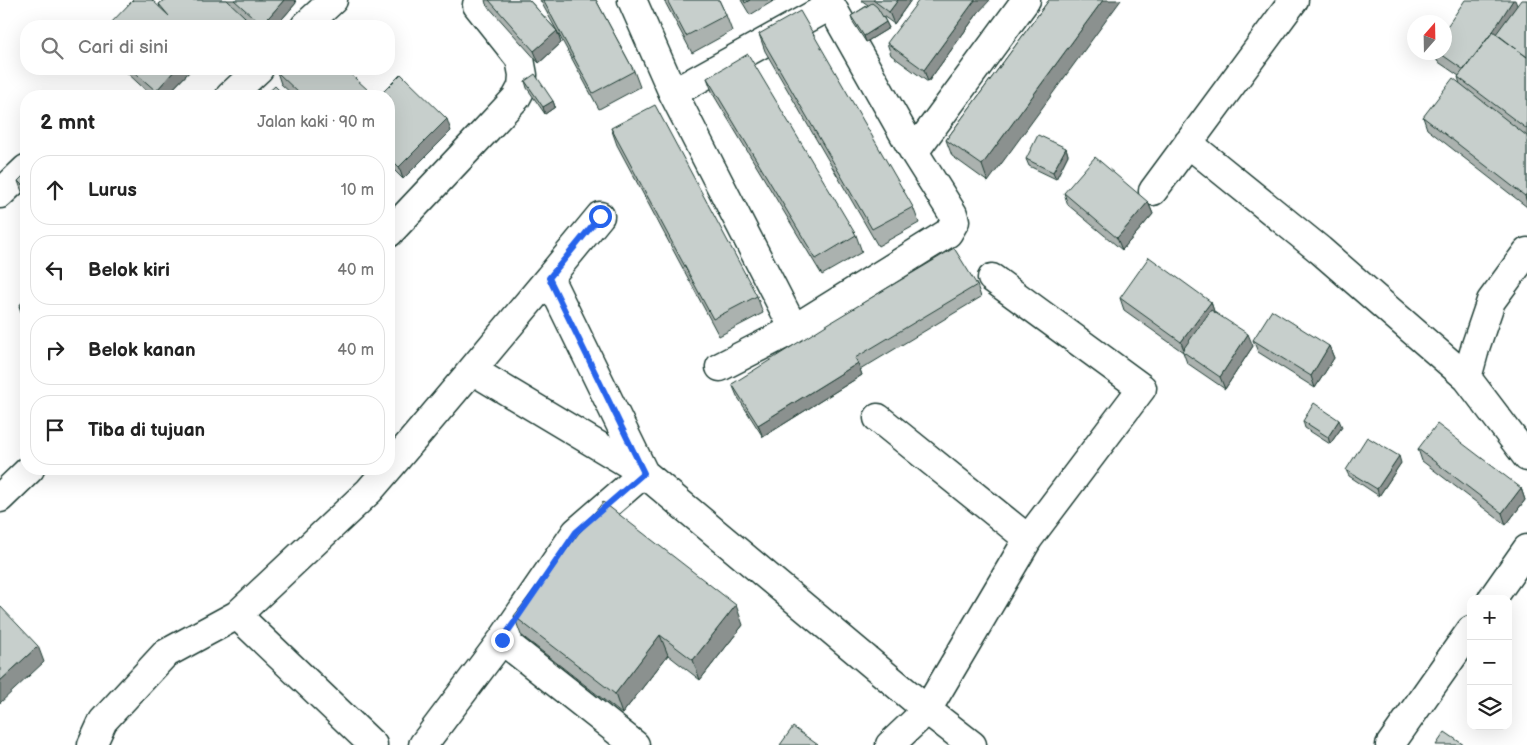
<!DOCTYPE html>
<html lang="id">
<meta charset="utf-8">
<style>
body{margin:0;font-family:"Balsamiq Sans",sans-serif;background:#f6f6f6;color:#222}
.controls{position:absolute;right:15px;bottom:15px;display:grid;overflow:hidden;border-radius:10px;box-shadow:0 5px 20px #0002}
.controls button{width:45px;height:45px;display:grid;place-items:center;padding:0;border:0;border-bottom:1px solid #e0e0e0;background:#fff;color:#222;font:25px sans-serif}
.compass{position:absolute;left:1407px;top:15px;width:45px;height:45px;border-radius:50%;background:#fff;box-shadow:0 5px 20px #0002;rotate:20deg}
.stop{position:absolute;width:15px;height:15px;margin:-11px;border:4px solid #2563eb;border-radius:50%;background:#fff}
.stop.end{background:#2563eb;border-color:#fff;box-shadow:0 1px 5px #0008}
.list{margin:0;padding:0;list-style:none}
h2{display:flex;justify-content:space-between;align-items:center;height:65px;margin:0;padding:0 20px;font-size:21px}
h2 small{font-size:16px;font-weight:400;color:#767676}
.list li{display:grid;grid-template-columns:32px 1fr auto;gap:15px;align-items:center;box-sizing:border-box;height:70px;margin:0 10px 10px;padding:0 10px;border:1px solid #e0e0e0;border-radius:20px}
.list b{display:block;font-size:19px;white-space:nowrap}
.list em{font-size:16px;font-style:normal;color:#767676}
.icon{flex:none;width:28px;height:28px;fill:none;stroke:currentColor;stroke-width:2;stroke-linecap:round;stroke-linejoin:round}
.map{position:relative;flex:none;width:1527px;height:745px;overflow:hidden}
.search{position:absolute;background:#fff;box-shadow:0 5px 20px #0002;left:20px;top:20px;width:375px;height:55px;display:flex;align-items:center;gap:12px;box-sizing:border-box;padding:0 18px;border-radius:20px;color:#767676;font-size:19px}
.panel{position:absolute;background:#fff;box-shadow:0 5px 20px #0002;left:20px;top:90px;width:375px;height:385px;border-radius:20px}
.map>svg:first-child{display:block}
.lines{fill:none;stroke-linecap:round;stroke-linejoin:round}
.minor-casing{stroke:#1f3d34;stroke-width:31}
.minor{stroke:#fff;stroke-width:28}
.wall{fill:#abb2af;stroke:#1f3d34}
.shaded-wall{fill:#8b918f;stroke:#1f3d34}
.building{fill:#c7cfcc;stroke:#1f3d34}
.route{stroke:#2563eb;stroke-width:6}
</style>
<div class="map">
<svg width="1527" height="745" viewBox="0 0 1527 745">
<rect width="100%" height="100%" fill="#fff"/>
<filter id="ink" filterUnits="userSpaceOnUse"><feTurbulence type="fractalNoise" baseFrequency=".02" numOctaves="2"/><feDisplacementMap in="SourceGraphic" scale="10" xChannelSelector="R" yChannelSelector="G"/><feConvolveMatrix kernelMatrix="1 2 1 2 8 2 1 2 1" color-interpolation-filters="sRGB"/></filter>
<g filter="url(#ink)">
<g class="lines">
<defs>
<path id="minor" d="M632 0 673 93 794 329
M305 26 333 0
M673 93 830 6
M230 96 259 69
M1188 143 1320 250 1467 378
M914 152 1026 0
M1153 191 1294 0
M0 194 26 169
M600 216 549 278 644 473
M389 233 474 143 516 98 522 87 523 75 520 59 477 5
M1527 252 1491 301 1476 345 1467 378 1527 457
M549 278 472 370 644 473
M720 367 794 329 948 233 955 221 953 214 914 152 828 0
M878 418 1028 539
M389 468 472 370
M0 498 30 469
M1492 599 1527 549
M237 615 373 745
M502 640 635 745
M92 745 103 721 165 654 237 615 369 491 388 469
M423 745 502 640 576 532 644 473 927 710 972 745
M890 745 927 710 1028 539 1142 388 992 278
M1390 745 1471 630"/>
</defs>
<use href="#minor" class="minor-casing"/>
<use href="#minor" class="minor"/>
</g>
<path class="wall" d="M164 0H295L296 3 276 26H254L246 19 248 26H108L160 7 159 4Z
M485 0H529L557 31 540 0H596L634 71 640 87 599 109 557 31 561 43 539 63 486 4Z
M664 0H719L726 15 732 31 692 53Z
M741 0H775L750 15Z
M861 0H911L894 24 883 16 889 28 866 42 853 22 851 16 868 5Z
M1049 0 988 182 952 156 946 140Z
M1527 0V207L1427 129 1423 117 1460 84 1458 77 1459 76 1437 61 1434 52H1444L1517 6Z
M978 13 928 82 891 55 887 43Z
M759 34 913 207 919 223 878 246 765 51Z
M123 69H192L166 96H152Z
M277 72 370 96H294L281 84Z
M707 78 856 235 862 252 822 275 713 94Z
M525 81 553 101 555 107 545 114 527 88Z
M389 96 451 131 403 179 389 165Z
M611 128 757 296 763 313 719 336 617 145Z
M1066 148 1068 155 1056 179 1029 166 1026 159Z
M26 173V199L24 197 18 181Z
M1064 193 1148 202 1153 214 1122 250 1068 205Z
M977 285 981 297 860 370 862 375 763 437 737 396 732 384Z
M26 298V320L23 318 19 306Z
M1120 298 1211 302 1214 312 1253 346 1225 389 1187 363 1183 352 1124 310Z
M1253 340 1329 346 1334 358 1315 388 1258 352Z
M1303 421 1342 427 1330 444 1305 428Z
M1418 449 1521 488 1525 500 1506 525 1422 461Z
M1401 463 1379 496 1349 476 1346 470Z
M514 616 743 625 700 680 668 655 622 714 521 635Z"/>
<path class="shaded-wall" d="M284 0H295L296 3 276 26H262V25Z
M898 0H911L894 24 889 12Z
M975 0H990L978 13 928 82 924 70Z
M1103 0H1121L988 182 982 165Z
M1513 0H1515L1519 10 1466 71Z
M245 17 248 26H236Z
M886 22 889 28 866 42 864 36Z
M557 31 561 43 539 63 534 51Z
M176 69H192L166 96H157L156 91Z
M368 90 370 96H362Z
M553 101 555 107 545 114 543 107Z
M447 119 451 131 403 179 399 167Z
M1066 148 1068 155 1056 179 1053 172Z
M389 175 393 187 389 191Z
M1527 193V203L1525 196Z
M1148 202 1153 214 1122 250 1117 238Z
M1211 302 1215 314 1185 353 1181 342Z
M1248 334 1253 346 1225 389 1220 377Z
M1329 346 1334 358 1315 388 1311 376Z
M858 363 862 375 763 437 758 425Z
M1339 420 1342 427 1330 444 1328 437Z
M1399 456 1401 463 1379 496 1377 489Z
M1521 488 1525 500 1506 525 1502 513Z
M736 605 743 625 700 680 693 660Z
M660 635 668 655 622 714 615 694Z
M38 646 44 662 0 703V681Z"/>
<path class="building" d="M133 0H152L169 16 159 4 164 0H227L245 17 236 26H108Z
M234 0H284L262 25Z
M489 0H529L557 31 534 51Z
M543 0H596L634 71 593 93Z
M667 0H719L726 15 686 36Z
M744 0H750L745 3Z
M873 0H898L889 12Z
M919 0H975L924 70 887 43Z
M1049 0H1103L982 165 946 140Z
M1465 0H1513L1492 33 1464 70 1438 52H1444V31Z
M1521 0H1527V57L1496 34Z
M872 3 877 7 886 22 864 36 851 16Z
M800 11 913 207 872 229 759 34Z
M1493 31 1527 57V129L1458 77Z
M748 54 856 235 816 259 707 78Z
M131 69H176L156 91Z
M280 69H345L368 90 362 96H302L277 72Z
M401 74 447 119 399 167 389 157V96H379Z
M535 74 553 101 543 107 525 81Z
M1453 78 1527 136V193L1525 196 1423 117Z
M275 86 285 96H264Z
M655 105 757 296 713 319 611 128Z
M1038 135 1066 148 1053 172 1026 159Z
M1095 157 1148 202 1117 238 1064 193Z
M26 173V189L18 181Z
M954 248 977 285 855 358 858 363 758 425 732 384 831 322Z
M1149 257 1211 302 1181 342 1120 298Z
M26 298V312L19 306Z
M1211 310 1248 334 1220 377 1182 351Z
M1272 310 1329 346 1311 376 1253 340Z
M1314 403 1339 420 1328 437 1303 421Z
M1437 424 1521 488 1502 513 1418 449Z
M1367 437 1399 456 1377 489 1346 470Z
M603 502 736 605 693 660 660 635 615 694 514 616Z
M0 606 38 646 0 681Z
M793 727 818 745H780Z
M1445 732 1464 745H1436Z"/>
</g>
<g class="lines" filter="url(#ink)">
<path class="route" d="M502 640 576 532 644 473 549 278 600 216"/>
</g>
</svg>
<div class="controls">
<button>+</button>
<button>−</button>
<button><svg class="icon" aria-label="layers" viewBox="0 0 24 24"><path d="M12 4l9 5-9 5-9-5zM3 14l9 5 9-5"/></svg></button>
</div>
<svg class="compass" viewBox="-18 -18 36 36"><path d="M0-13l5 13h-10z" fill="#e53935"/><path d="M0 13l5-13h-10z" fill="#767676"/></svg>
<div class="stop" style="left:600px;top:216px"></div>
<div class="stop end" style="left:502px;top:640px"></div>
<div class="search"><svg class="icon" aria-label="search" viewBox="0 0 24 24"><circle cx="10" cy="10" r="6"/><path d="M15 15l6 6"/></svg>Cari di sini</div>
<section class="panel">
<h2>2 mnt<small>Jalan kaki · 90 m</small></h2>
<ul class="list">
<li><svg class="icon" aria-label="ahead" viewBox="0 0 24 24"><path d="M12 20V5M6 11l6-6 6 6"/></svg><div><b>Lurus</b></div><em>10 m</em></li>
<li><svg class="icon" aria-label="left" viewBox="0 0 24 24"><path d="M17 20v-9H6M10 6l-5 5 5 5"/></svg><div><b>Belok kiri</b></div><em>40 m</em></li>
<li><svg class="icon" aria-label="right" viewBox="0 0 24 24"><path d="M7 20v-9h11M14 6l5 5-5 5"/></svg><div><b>Belok kanan</b></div><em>40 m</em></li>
<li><svg class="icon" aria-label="arrive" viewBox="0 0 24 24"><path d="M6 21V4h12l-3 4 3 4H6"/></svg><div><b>Tiba di tujuan</b></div></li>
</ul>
</section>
</div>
